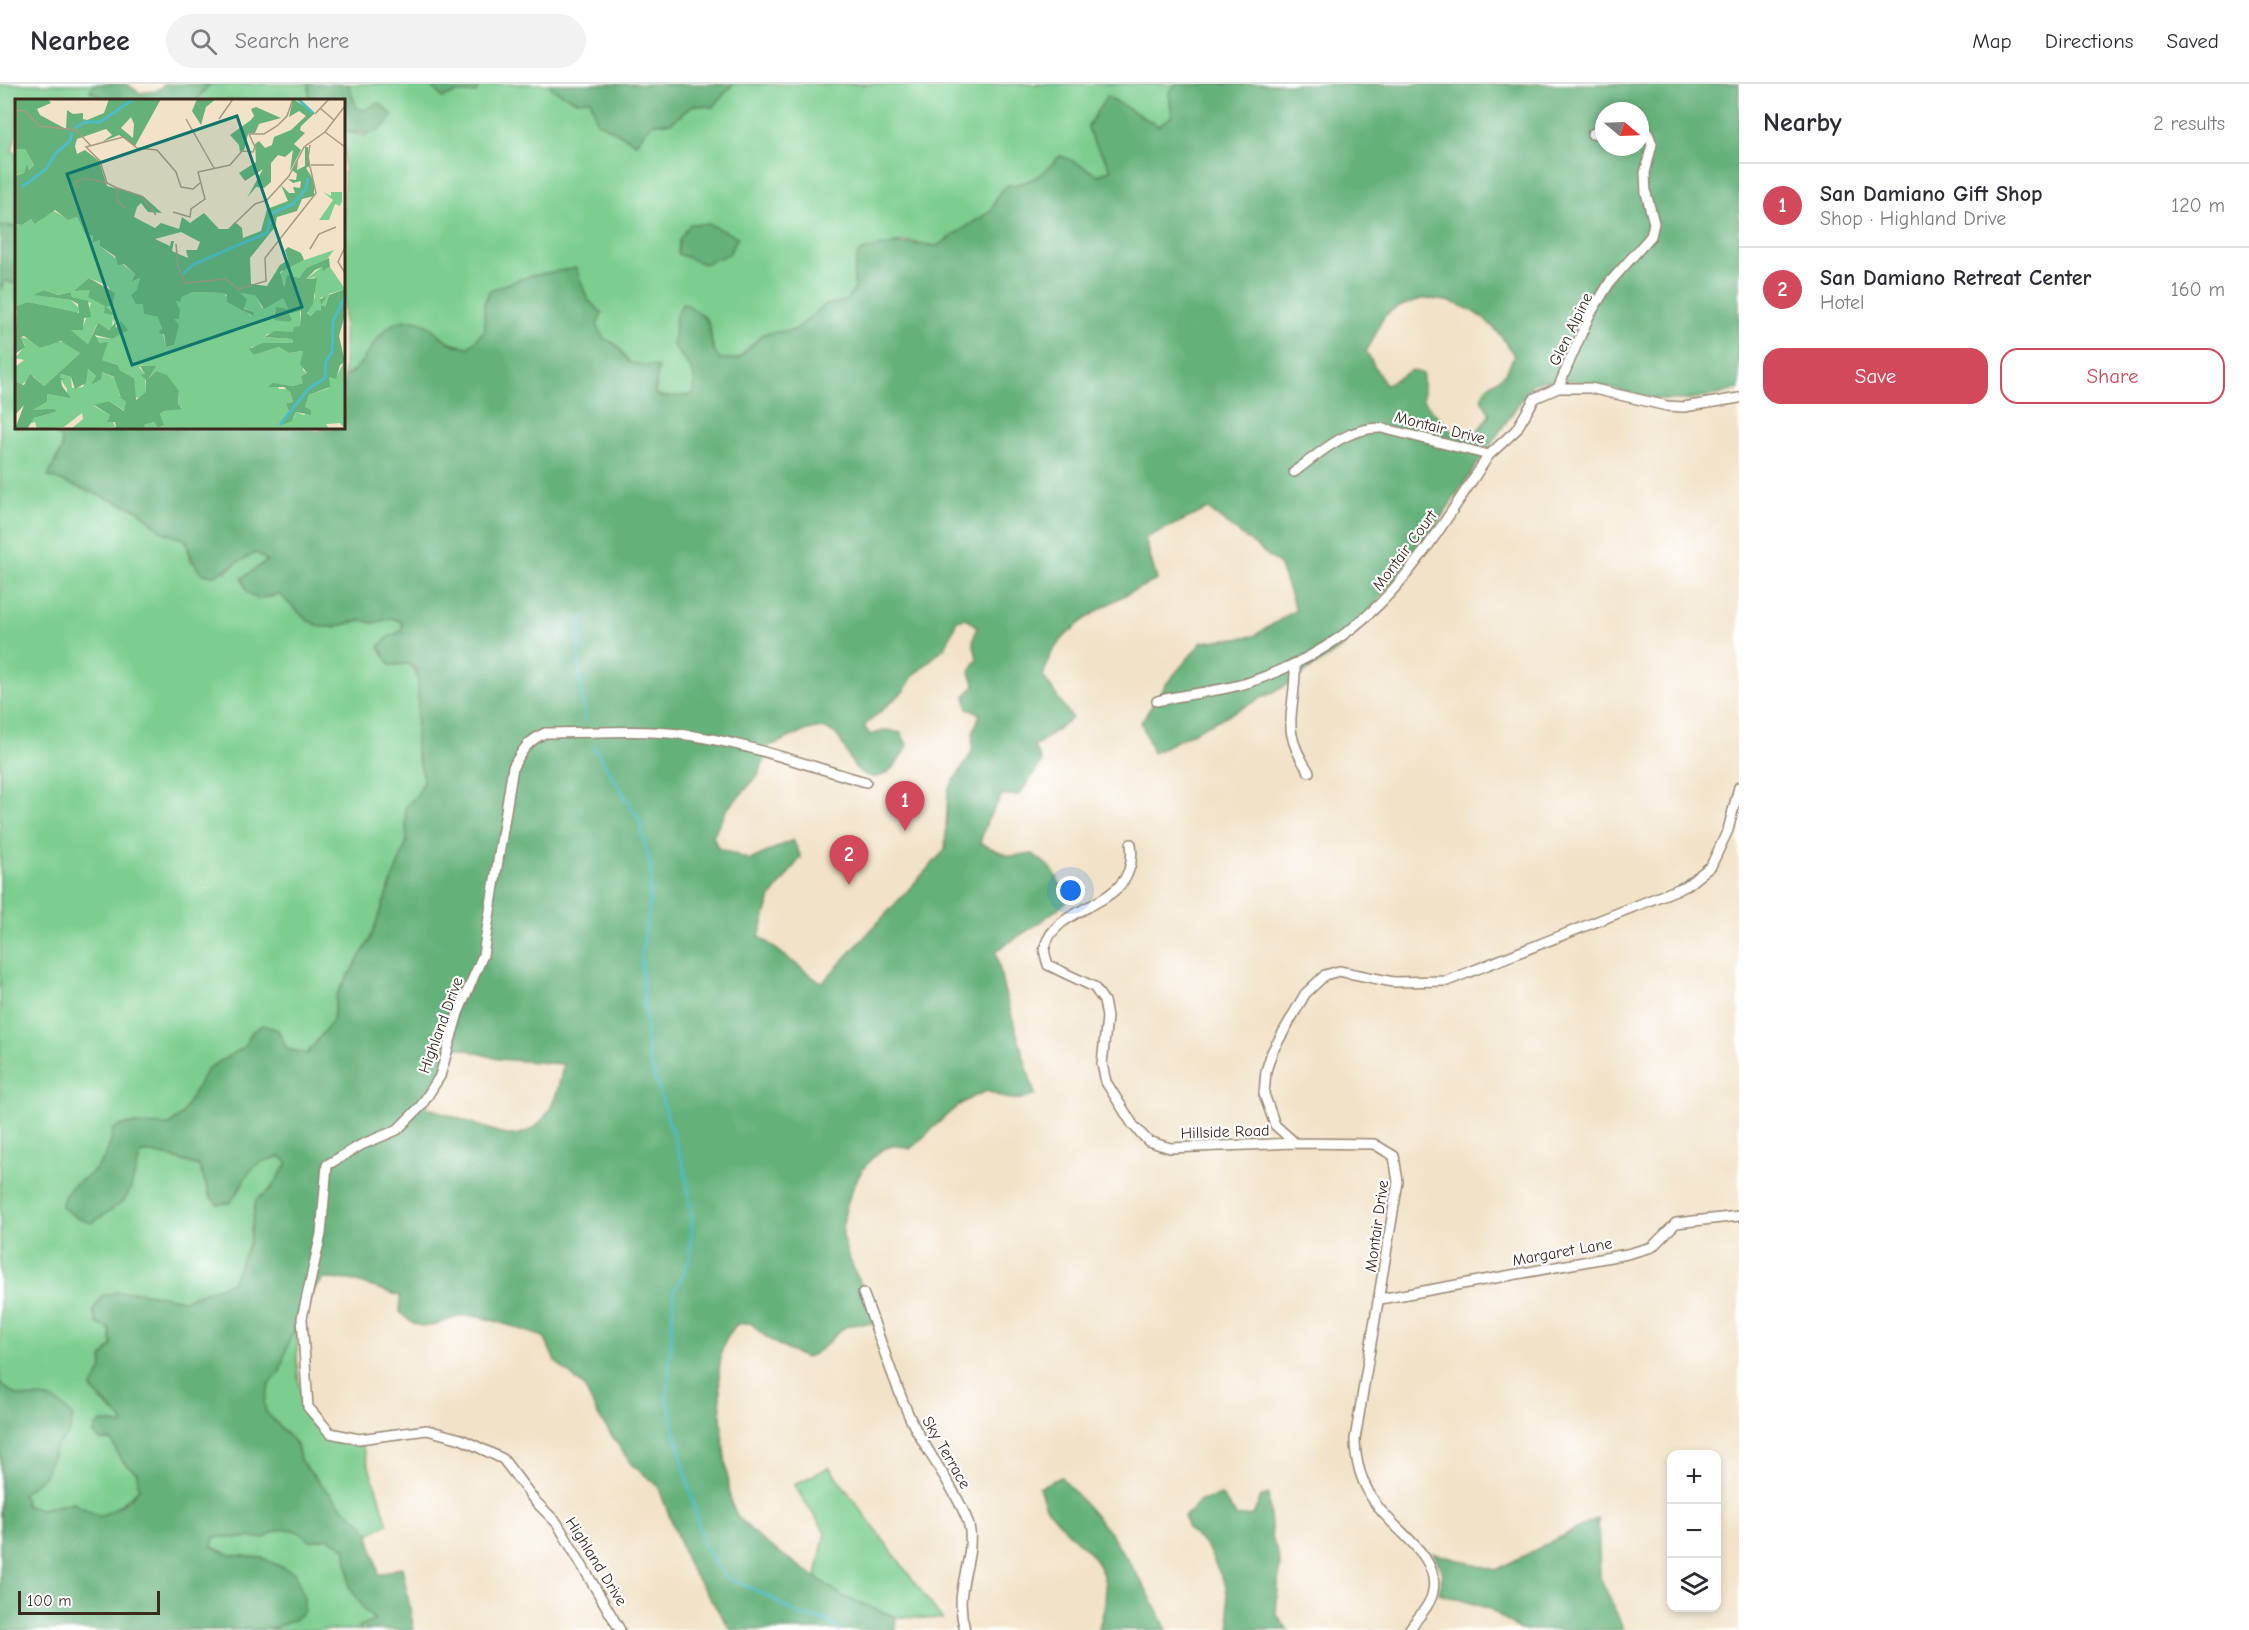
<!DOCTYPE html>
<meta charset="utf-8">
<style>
body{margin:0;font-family:"Comic Neue",sans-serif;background:#f2f2f3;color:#2b2b33}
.controls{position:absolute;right:18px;bottom:18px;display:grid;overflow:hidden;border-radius:12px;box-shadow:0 3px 9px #0003}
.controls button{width:54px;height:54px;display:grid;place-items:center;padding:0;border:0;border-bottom:2px solid #e1e1e2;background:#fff;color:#2b2b33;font:30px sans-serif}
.compass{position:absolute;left:1595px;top:18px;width:54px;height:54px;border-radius:50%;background:#fff;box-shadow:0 3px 9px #0003;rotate:109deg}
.scale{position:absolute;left:18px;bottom:15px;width:142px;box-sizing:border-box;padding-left:6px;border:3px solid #3b2a1e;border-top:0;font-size:16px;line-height:21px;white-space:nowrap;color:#3b2a1e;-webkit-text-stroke:4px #fff;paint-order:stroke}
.you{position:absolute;left:1071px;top:807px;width:21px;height:21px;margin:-15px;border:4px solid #fff;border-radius:50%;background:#1a73e8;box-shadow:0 0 0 9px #1a73e833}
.badge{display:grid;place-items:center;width:39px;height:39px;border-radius:50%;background:#d1495b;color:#fff;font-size:20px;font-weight:700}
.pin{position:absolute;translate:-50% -50px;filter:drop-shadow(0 2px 3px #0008)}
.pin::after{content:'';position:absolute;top:32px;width:21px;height:18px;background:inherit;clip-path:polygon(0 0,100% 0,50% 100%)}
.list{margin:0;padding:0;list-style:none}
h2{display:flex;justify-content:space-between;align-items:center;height:78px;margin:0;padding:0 24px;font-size:26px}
h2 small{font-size:20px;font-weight:400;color:#7c7c81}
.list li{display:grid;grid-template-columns:39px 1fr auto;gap:18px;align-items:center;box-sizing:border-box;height:84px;padding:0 24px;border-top:2px solid #e1e1e2}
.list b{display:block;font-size:22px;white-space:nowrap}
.list p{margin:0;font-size:20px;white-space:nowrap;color:#7c7c81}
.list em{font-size:20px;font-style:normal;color:#7c7c81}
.actions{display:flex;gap:12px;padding:18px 24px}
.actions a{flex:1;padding:14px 0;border:2px solid #d1495b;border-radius:18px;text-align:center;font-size:21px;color:#d1495b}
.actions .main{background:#d1495b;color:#fff}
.icon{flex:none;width:33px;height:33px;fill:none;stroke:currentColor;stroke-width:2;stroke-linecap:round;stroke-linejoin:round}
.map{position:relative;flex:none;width:1739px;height:1546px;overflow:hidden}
header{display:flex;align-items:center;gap:36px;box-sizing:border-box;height:84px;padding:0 30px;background:#fff;border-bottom:2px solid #e1e1e2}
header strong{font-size:28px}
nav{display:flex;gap:33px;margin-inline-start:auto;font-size:21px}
.search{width:420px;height:54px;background:#f2f2f3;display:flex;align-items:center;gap:15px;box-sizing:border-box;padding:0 21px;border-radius:33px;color:#7c7c81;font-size:22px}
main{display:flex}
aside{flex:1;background:#fff}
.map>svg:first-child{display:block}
.green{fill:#7cce8f;stroke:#5c7c56;stroke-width:1.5}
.forest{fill:#65b17a;stroke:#506e4c;stroke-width:1.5;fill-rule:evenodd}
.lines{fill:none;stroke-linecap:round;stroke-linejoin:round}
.stream{stroke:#4ebcc5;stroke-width:3}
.minor-casing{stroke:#968672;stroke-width:12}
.minor{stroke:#fff;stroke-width:9}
.labels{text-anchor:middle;stroke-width:4.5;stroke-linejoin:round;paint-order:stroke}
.street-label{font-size:16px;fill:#3b2a1e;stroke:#fff}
.inset-river{fill:none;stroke:#4ebcc5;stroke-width:3}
.inset-road{fill:none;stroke:#a99883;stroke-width:1.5}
.view{fill:#0f766e;fill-opacity:0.15;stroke:#0f766e;stroke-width:3}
.inset-edge{fill:none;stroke:#3b2a1e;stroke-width:3}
</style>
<header>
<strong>Nearbee</strong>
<div class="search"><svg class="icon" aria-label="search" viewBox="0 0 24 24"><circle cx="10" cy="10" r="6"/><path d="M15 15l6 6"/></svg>Search here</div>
<nav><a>Map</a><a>Directions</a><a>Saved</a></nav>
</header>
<main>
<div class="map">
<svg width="1739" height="1546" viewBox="0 0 1739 1546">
<rect width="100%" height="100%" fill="#fff"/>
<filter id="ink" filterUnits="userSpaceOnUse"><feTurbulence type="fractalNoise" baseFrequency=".0167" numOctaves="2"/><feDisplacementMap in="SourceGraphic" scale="12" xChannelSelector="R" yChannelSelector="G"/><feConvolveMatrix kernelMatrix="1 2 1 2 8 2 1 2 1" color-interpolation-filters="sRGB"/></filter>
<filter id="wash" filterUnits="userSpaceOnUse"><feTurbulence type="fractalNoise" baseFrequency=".008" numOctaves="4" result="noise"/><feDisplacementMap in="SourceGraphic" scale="24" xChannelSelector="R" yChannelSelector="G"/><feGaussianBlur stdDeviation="1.35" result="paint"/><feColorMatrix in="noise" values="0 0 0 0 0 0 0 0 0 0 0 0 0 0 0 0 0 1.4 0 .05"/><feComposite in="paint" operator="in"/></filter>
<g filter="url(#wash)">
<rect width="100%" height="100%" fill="#f2e2c7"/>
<path class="green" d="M0 0H96L90 7 106 16H16V51L12 67 16 69V143L0 141Z
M209 0H309V16H197Z
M348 0H429L443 14 455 8 475 9 480 0H550L552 5 591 16 636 59 652 39H671L693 21 713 23 733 0H1176L1169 9 1172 32 1158 42 1107 13 1088 42C1092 62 1103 68 1111 86L1099 91C1084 85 1075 76 1060 72L1042 91 999 109 991 127 937 162 905 157 892 160 854 191 855 205 846 217 825 221 795 246 763 250 738 275H720C699 249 728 242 683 219L673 261C686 278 701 291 692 311 680 313 666 315 655 310L658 284 630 279 617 261 603 254 597 242 602 229 588 216 530 192 490 206 484 220 485 246 469 263C464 262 456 262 451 259 437 252 430 237 412 236 375 234 372 280 344 293V47L366 52 364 26 357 24Z
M6 197 16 200V344H48L61 354 62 365 55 377 111 414 138 426 163 448 186 456 191 478 226 488 239 476 257 469 267 477 243 494 268 514 279 510 307 536 321 542 333 543 362 536 373 539 392 534 402 538 403 547 388 553 390 581 409 580C430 599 413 645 417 671 418 679 425 690 423 697 421 709 412 716 405 724L407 757 369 858 337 910 333 936 307 970 287 965 278 946 262 941 253 947 243 964 222 976 182 1031 170 1041 126 1040C115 1054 107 1073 95 1086 82 1099 63 1102 62 1123L77 1134 93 1139C114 1122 131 1095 141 1069 156 1067 183 1077 199 1082L210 1113 218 1120 238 1109 247 1090 261 1076 281 1073 288 1079 270 1106 256 1116 249 1160 232 1198 184 1216 164 1214 110 1245 112 1261 102 1274V1285L95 1298 101 1317 122 1335 125 1341 104 1338 97 1340 94 1350 101 1356H111L121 1376 137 1389 139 1405 111 1428 99 1432 73 1419 41 1425 26 1422 22 1410 45 1391 56 1362 69 1350 44 1314C25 1315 13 1313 0 1298V204Z
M297 1242C297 1292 293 1359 361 1358L388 1440 369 1450 363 1440 342 1423 310 1388 300 1376 297 1361 266 1328 264 1318 270 1298 279 1290 288 1259Z
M829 1383 942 1535 896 1533 844 1513 816 1493 825 1448 794 1401Z
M292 1445 301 1448 310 1457 328 1454 346 1464C345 1477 351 1488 349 1502L364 1525 375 1537 360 1542 359 1546H269L293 1536 263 1474 231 1471 212 1463 214 1453 248 1454 275 1446Z"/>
<path class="forest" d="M96 0H126L140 9 156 7 165 0H209L197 16H106L90 6Z
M309 0H348L357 24 364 26 379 19 393 31C375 57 368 48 344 47V16H309Z
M429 0H480L476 9H455L443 14Z
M550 0H733L713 23 693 21 671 39H652L636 59 597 38 591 16 576 17 552 5Z
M1176 0H1739V305C1715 312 1685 319 1660 315 1618 309 1573 287 1532 300L1433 445 1343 563 1283 603 1153 669 1141 638 1167 599 1202 558 1254 552 1296 526 1279 480 1208 425 1145 454 1157 496C1124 510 1069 538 1051 570 1047 577 1046 585 1043 592L1072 634 1034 663 1042 678 1019 711H1002L987 737 980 759 1009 772 1033 770 1051 784 1069 816 1036 841 996 867 1003 902 1035 1011C1017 1019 1005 1015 987 1007 951 1020 939 1041 910 1065 905 1063 898 1061 892 1062 861 1068 837 1131 844 1159 850 1183 870 1216 880 1240 825 1236 843 1258 806 1274 785 1266 766 1256 751 1239L737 1240 727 1253 721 1268 719 1288 722 1350 731 1419 738 1433 760 1455 844 1513 896 1533 895 1546H731L688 1481 658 1402 631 1380 598 1331 584 1303 555 1277 544 1253C520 1246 496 1235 472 1232 442 1229 429 1260 400 1228V1212L351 1196 324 1195 315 1204 288 1259 279 1290 270 1298 264 1318 266 1328 297 1361 300 1376 310 1388 342 1423 363 1440 369 1450 379 1491 402 1483 414 1546H359V1542L375 1537 364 1525 349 1502C351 1488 345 1477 346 1464L328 1454 310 1457C295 1442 280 1441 265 1454L214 1453 212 1463 231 1471 262 1474 295 1489 304 1514V1527L294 1536 269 1546H0V1298C23 1324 33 1306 56 1317 62 1320 68 1328 73 1333L69 1350 56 1362 45 1391 22 1410 26 1422 41 1425 73 1419 99 1432C115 1427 128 1418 139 1405L137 1389 121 1376 111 1356H101L94 1350 97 1340 104 1338 124 1341 122 1335 91 1305 102 1285V1274L112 1261 110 1245 97 1240 93 1227 102 1212 117 1208H140L184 1216 232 1198 249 1160 256 1116 270 1106 288 1079 281 1073C243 1079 250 1093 230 1119L217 1120 211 1113 199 1082C183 1077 156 1067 141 1069L130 1107 123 1118 92 1139 77 1134 62 1123C63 1103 80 1099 93 1088 105 1077 111 1061 113 1045L126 1040 170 1041 182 1030 207 985 243 964 253 947 263 941 278 946 287 965 307 970 333 936 337 910 369 858 407 757 405 724C412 716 421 709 423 697 425 689 417 676 416 666 415 639 421 614 417 587L409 580 390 581 379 563 388 553 402 547V538L392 534 373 539 362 536 333 543H321L307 536 279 510 257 515 247 508 242 494 267 477 257 469C221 482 202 518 186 456L163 448 138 426 48 392 62 365 61 354 48 344H311L317 347 324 344H344V293C372 280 375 234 412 236 430 237 437 252 451 259 456 262 464 262 469 263L485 246 484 220 490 206 530 192 576 184 588 216 602 229 597 242 603 254 617 261 630 279 658 283 655 310 661 313 692 311C701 291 686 278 673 261L676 232 683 219C727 242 699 249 720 275H738L763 250 795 246 825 221 846 217 855 205 854 191 858 169C886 157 907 159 937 162L991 127 999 109 1008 101C1032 100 1044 89 1060 72 1075 76 1084 85 1099 91L1111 86C1104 67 1092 64 1088 42L1107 12 1158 42 1172 32 1169 8ZM1604 27H1640V63H1604ZM1421 215C1462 213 1495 236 1514 272L1506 289 1487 303 1481 315 1490 330 1474 352 1456 351 1423 317V290L1412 286 1385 301 1366 267C1374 257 1376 247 1382 236 1389 224 1408 220 1421 215ZM966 534 977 543 973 557 977 574 970 588 975 602 965 612 968 625 980 630 973 649 972 668 948 706 945 766 823 898 817 896 759 852 771 813 801 773 793 756 750 776 718 764 713 752 727 725 758 692 769 662C780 659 809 643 817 644 845 644 842 669 856 684 878 707 899 681 907 661L901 649 887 646 870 651 864 642 904 607 913 592 946 562 957 536ZM454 962 498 975 563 980C558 1013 546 1053 506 1051L426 1023 441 997Z
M690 140H709L738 153 729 170 704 180 678 170 679 156Z
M0 141 16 143V200L6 197 0 204Z
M1061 1393 1110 1449 1146 1505 1167 1546H1098C1122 1479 1086 1472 1050 1428 1044 1422 1042 1411 1039 1403Z
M1268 1410 1272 1452 1280 1477 1276 1530 1288 1546H1231L1226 1502 1207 1463 1188 1445 1184 1433 1201 1417 1221 1411 1237 1433 1253 1431 1261 1413Z
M1598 1434 1600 1493 1624 1546H1520L1490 1525 1439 1509 1443 1489 1433 1469 1496 1486Z"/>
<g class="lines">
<path class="stream" d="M583 532 578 573 585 637
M594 663 639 735 651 785 650 819 641 872 648 973 685 1087 692 1133 690 1175 674 1208 667 1315 704 1463 725 1492 769 1513 799 1531 827 1536 837 1546"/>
</g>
</g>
<g filter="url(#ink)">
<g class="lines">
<defs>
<path id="minor" d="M1592 50 1604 45
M1558 304 1589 232 1610 198 1651 152 1654 139 1646 109 1645 89 1652 60 1648 50 1640 41
M1294 388C1321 368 1347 343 1382 344L1489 371 1516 346 1535 314 1558 304H1590L1667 322 1684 323 1739 314
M1295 581C1296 630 1278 642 1309 688
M1157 617C1188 609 1220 608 1250 598 1380 553 1417 478 1489 371
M1131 760C1140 826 1056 817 1045 863 1043 868 1047 876 1048 881L1094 903 1104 917 1107 933 1102 980 1106 998 1133 1041 1148 1057 1170 1064 1295 1059 1374 1060 1394 1072 1398 1098 1355 1355C1355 1379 1362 1400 1376 1420 1393 1446 1440 1471 1433 1507 1431 1521 1417 1534 1409 1546
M1295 1059 1275 1041 1264 1010 1266 987 1272 968 1305 910 1325 891 1339 887 1393 898 1447 897 1686 802 1711 782 1728 746 1739 703
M863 1209C879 1250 892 1294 910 1334 922 1361 967 1421 970 1447 973 1483 953 1505 965 1546
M1380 1215 1627 1170 1652 1163 1676 1139 1739 1132
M620 1546 557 1439 535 1417 503 1375 461 1355 427 1346 359 1355 330 1349 308 1323 302 1234 321 1150 327 1081 361 1061 397 1046 421 1022 440 992 458 929 483 871 513 683C522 666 528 657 545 649 590 649 634 645 679 650 742 657 805 681 866 698"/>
</defs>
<use href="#minor" class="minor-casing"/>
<use href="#minor" class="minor"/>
</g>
</g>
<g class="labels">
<g class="street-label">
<text transform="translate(1570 245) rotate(-64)" y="6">Glen Alpine</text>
<text transform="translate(1440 343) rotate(14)" y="6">Montair Drive</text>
<text transform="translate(1404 466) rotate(-53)" y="6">Montair Court</text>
<text transform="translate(440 941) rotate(-70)" y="6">Highland Drive</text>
<text transform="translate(1225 1047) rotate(-2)" y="6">Hillside Road</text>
<text transform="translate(1376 1142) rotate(-82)" y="6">Montair Drive</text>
<text transform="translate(1562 1167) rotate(-10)" y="6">Margaret Lane</text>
<text transform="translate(947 1368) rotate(60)" y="6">Sky Terrace</text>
<text transform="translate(597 1477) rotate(58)" y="6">Highland Drive</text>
</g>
</g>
<g transform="translate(15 15)">
<rect width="330" height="330" fill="#f2e2c7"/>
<path d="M0 50H10L19 66 14 71 12 66 9 74 0 77ZM308 93 316 97V93H327V102L325 107 320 105 314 121H304L318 101ZM37 111 51 119 62 118 70 135 78 137 77 144 85 141V147L120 175 116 183 125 179 121 205H129V215L144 218 151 248 159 246V220L165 212 161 202 167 198 178 193 208 194 236 217 239 213 230 210 225 194 240 195 247 209 268 199 273 210 260 212 259 219 274 223V215L285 212V227L278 233 252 235 249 238 277 240 278 244 236 248 239 256 264 248 274 254 288 252V271L292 274 286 277 289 284 278 287 262 285 264 290H274L278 303 271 304 274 313 267 325 279 319 281 313 289 316 295 313 290 308 294 296 314 289V278H321L329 263 330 330 325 324 311 325 314 330H132L129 326 139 323 143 329 148 327 145 315 149 312 167 309 163 306 164 292 141 272 133 280 139 267 131 269 127 266 124 268 130 275 131 293 129 298 119 299V279L105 271 103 266 87 261V245L80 238 97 240 108 231 106 225 100 227 99 214 92 210 98 217 97 230 84 231 82 225 73 245 56 231 68 228 76 204 57 198 54 193 43 196 29 191 20 196 56 201 65 210 62 215 13 203 0 212V125L7 126 16 120 22 124ZM74 179 93 187 99 199 83 201 75 190 63 192ZM319 151 312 160 291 169 284 179 270 182 269 188 265 175 272 167ZM307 168 310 171 315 168 330 190 314 195 310 208H306L308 198 305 199 306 212 296 217 292 213 300 198V178L291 180ZM6 238 20 242 26 249 36 243H50L66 253 29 287 18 277 6 286 0 283V268L9 261 0 259 10 247ZM73 270 81 277 78 283 84 281 87 273 100 279 105 297 111 303 110 312 94 302 79 307 95 316 93 321 98 322 100 328 56 330 68 320 67 314 49 328 22 330 20 323 14 325 19 319 41 313 18 311 32 303V295L52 298V290L46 281 51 278 44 279 46 275 56 278 57 289 68 288Z" fill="#7cce8f" fill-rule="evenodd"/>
<path d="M0 0H33L36 4 22 10 25 16 51 30 52 11 58 15 68 14V20L72 21 89 14 94 0H146L120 47 104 36 87 43 97 36 91 30 62 40 60 47 62 55 70 51 84 62 92 87 128 97 147 114 133 113 126 104 122 108 119 118 140 129 146 124 164 130 167 118 175 124 189 114 204 130H213L220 123 227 129 228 139 246 132 252 110 273 102 266 86 274 94H280L278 88 285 89 286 82 278 84 273 80 281 81 282 75 277 71 283 61 282 71 290 67V48H293L295 67 291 69 299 82V97L287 100 282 112 262 118 260 128 235 159 236 185 252 187 265 166 273 161 270 151 273 148 286 154 289 161 265 173 269 188 272 176 284 179 291 169 314 159 315 168 308 172 307 168 300 171 291 180 302 179 298 205 292 214 296 217 302 211 306 212 305 200 311 198 306 206 310 208 314 196 330 190 329 219 324 237 330 263 325 266 321 280 314 278 315 288 294 296 290 308 296 311V316L281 313 277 322 267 326 274 313 271 304 278 303 275 293 269 288H253L258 284 278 287 288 284 286 277 292 274 285 265 288 252 274 254 264 248 239 256 234 250 248 244H278L277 240 249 238 260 232 278 233 279 228 285 227 286 212 274 215 277 221 274 223 259 221 261 208 273 210 268 199 249 210 240 196 225 194 232 200 229 210 239 213 238 217 212 203V196L208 194 178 193 167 198 165 203 161 202 165 211 164 220H159L164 226 159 246 151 248 149 235 143 234 147 230 143 218 129 215 128 205H121L116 196 122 191 125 179 116 183 120 175 109 165 103 166 100 157 85 147V141L77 144 78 137 70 135 62 118 53 121 40 111 20 125 16 120 7 126 0 125V77L9 74 12 65 14 71 19 66 10 50H0ZM116 18 119 25 118 39 106 29ZM166 133 185 143 182 151H171L173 159 157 152 159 142H156L155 147 140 140ZM182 0H201L191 8 186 26 177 12ZM278 0 300 14 286 27 285 31 290 34 279 45 286 51 275 72 278 51 270 58 263 56 256 64V83L249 89 241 88 232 99 248 70 230 82 224 74 241 63 240 45 244 42 250 49 257 46 259 38 276 31 291 17 284 12 274 18ZM241 8 266 19 244 25 240 34 233 35 229 51 225 53 224 46 215 36 236 21 239 17 236 10ZM74 179 100 194 97 206 91 208 102 217 99 222 101 229 106 222 113 231 97 240 80 236 85 244 93 243 87 261 103 266 105 271 119 279 121 301 131 293V281L126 276 130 275 125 267H141L133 280 141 272 152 276 164 292 163 305 167 310 149 312 145 315 149 326 143 329 139 323 129 326 132 330H95L101 328 100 323H92L95 316 79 306 94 302 109 312 111 303 106 299 99 278 87 273 86 280 76 286 81 277 73 270 71 284 60 290 56 278 46 275 45 279 52 278 46 281 47 287 56 299 32 295V303L18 311 40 310 41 313 19 319 12 330H0L9 306 0 316V283L9 286 15 275 29 287 65 254 46 242 25 249 9 237 6 238 10 248 0 255 2 207 13 203 64 214 63 205 56 201 18 196 29 191 43 196 55 193 57 198 73 202 76 218 69 219 68 231H56L73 245 83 224 94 231 99 225 98 216 89 214 90 207 73 198 75 191 59 192Z" fill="#65b17a" fill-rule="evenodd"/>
<path class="inset-river" d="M283 0 298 14M60 29 70 23H85L119 0M7 88 31 70 41 54 55 42 57 33M168 175 179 165 252 134 257 114 278 105 291 90 293 79M265 326 293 290 310 279 311 262 317 253 318 222 330 197"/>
<path class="inset-road" d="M305 9 319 21M0 11 10 12 24 27 61 31 76 47M300 15 314 0M171 20 199 69M204 20 218 0M310 33 330 48M296 66H319M63 89 60 83 70 79 92 84M102 89 126 97 141 116M111 109 103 103 102 89 92 84 85 62 71 48 108 38 122 49 142 51 161 73 166 88 178 90 185 84M158 113 175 118 176 110 190 100 183 73 215 66 227 52 238 53 240 48 234 35H249L262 27 272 17 278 0M218 126 240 105 252 101 274 77 289 48 310 33 330 7M161 145 163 167 170 184 210 180 224 190 251 182 250 159 301 94 293 59 295 46M330 148 323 163 330 174M295 150 304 135 321 128"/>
<path class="view" d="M222 17 287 208 117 266 52 75Z"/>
<rect width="330" height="330" class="inset-edge"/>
</g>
</svg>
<div class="controls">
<button>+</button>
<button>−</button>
<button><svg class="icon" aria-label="layers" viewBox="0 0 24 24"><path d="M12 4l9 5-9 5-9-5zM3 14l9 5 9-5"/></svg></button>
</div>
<svg class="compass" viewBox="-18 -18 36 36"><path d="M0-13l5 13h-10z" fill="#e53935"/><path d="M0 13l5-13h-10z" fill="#7c7c81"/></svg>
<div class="scale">100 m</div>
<div class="you"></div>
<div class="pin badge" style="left:905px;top:747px">1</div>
<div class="pin badge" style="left:849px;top:801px">2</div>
</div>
<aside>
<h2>Nearby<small>2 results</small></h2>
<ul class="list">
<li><span class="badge">1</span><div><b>San Damiano Gift Shop</b><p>Shop · Highland Drive</p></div><em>120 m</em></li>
<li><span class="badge">2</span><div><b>San Damiano Retreat Center</b><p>Hotel</p></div><em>160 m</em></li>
</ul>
<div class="actions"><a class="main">Save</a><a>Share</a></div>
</aside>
</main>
